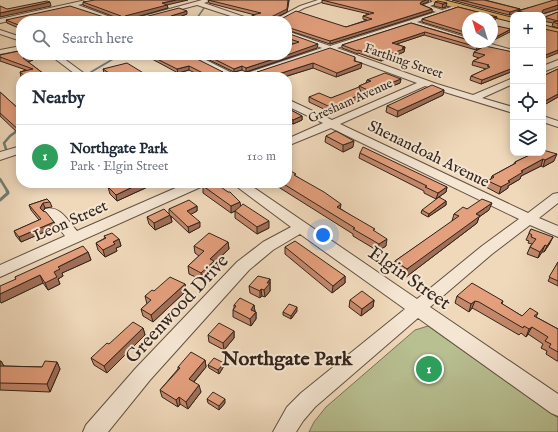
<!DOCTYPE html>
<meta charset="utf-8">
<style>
body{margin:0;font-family:"IM FELL English",serif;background:#f6f6f7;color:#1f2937}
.controls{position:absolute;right:12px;top:12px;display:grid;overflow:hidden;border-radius:8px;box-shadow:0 2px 10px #0003}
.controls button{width:36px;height:36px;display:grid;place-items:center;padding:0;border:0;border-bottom:1px solid #e0e1e3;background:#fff;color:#1f2937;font:20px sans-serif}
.compass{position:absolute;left:462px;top:12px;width:36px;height:36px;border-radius:50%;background:#fff;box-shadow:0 2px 10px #0003;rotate:322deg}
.you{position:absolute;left:323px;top:235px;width:14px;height:14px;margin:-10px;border:3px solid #fff;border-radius:50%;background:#1a73e8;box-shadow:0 0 0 6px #1a73e833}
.badge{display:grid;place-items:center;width:26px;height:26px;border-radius:50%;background:#0f766e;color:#fff;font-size:13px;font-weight:700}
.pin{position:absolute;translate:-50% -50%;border:2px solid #fff;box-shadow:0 1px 4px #0006}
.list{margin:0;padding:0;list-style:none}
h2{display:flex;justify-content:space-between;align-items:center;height:52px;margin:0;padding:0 16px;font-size:17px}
h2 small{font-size:13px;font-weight:400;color:#747a83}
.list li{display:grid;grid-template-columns:26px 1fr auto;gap:12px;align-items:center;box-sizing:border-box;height:64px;padding:0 16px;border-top:1px solid #e0e1e3}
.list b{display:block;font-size:15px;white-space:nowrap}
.list p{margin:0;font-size:13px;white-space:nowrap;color:#747a83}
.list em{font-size:13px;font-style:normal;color:#747a83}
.icon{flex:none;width:22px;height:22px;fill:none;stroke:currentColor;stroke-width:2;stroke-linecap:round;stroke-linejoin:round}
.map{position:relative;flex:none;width:558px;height:432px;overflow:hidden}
.search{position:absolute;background:#fff;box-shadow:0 2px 10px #0003;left:16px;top:16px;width:276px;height:44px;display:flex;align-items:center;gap:10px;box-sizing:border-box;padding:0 14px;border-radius:16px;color:#747a83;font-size:15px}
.panel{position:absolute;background:#fff;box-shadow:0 2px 10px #0003;left:16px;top:72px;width:276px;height:116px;border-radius:16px}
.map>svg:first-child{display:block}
.green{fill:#b8bf91;stroke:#757256}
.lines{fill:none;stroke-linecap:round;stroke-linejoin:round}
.stream-far3{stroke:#707e73;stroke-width:1.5}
.stream-far2{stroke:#707e73;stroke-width:2}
.stream-far1{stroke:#707e73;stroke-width:2.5}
.stream{stroke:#707e73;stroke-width:3}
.minor-casing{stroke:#625143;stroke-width:2}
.major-casing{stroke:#32241b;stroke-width:2}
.minor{fill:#f5e6d3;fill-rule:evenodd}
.major{fill:#e8bc7e;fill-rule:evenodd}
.wall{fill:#c4896c;stroke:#32241b}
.shaded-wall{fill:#a06f58;stroke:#32241b}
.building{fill:#e49f7d;stroke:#32241b}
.labels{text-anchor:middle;stroke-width:4;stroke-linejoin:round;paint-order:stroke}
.far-street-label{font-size:13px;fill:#32241b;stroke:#f5e6d3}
.street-label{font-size:16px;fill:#32241b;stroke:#f5e6d3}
.near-street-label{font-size:19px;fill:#32241b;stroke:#f5e6d3}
.near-neighbourhood-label{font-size:20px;font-weight:bold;fill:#32241b;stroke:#f5e6d3}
</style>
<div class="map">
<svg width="558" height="432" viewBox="0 0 558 432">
<rect width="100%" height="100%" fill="#f0d9bb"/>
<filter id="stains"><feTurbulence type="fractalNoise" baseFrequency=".005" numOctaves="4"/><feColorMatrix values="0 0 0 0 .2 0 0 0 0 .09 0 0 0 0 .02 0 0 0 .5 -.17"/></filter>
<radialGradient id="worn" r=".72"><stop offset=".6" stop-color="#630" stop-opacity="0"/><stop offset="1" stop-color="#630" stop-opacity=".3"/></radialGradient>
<path class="green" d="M428 326 558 418V432H309L314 422 326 407 415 330Z"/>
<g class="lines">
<path class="stream-far3" d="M195 21 204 8"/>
<path class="stream-far2" d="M91 72 120 55"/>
<path class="stream-far1" d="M6 149 4 143 10 136 21 128
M0 179 8 192"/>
<path class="stream" d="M0 200 8 193 7 191"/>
<defs>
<path id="minor" d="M86 0H97L78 5 121 21H111L71 7 0 23V19Z
M202 0H212L204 3 256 21H246L197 5 137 21H126Z
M318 0H327L304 8 280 21H272L300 6Z
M437 0 443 1 430 6 442 10 460 4 463 6 417 22 468 38 469 42 411 24 337 48 437 84 473 95 513 78V84L482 98 513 107V113L425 86 340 124 528 213 553 194 558 193V203L539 218 558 226V237L530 225 492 254 430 307 558 394V416L551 413 418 318 315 407 303 421 296 432H273L287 407 301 393 405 309 300 234 273 250 249 270 150 380 108 432H83L86 425 136 368 237 262 263 242 291 227 232 183H247L417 299 482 246 519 219 331 128 287 146V139L323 123 287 106V99L332 120 417 83 330 51 251 77H228L186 55H196L238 76 322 48 287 35V31L330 46 436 12 421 6Z
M558 10V14L543 19 542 15Z
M0 30 21 37V41L0 34Z
M472 42H484L513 50V55Z
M21 46V50L0 54V50Z
M50 55H59L89 77H79Z
M558 60V66L543 72V66Z
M543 116 558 121V127L543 122Z
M21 146V153L0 160V152Z
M187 183H204L203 186 0 277V265L65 236 49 216 45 215 43 212 45 209C60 205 68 221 77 231Z"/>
<path id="major" d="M431 0H444L513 18V22L432 2Z
M543 25 558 29V35L543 31Z"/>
</defs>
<use href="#minor" class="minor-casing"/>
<use href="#major" class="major-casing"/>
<use href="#minor" class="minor"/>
<use href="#major" class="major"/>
</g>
<path class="wall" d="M208 0H289L287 12 273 19 346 27 367 20 363 19V16L369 14 322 3V0H429L428 2 421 4 432 9V12L330 44 287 30V21L255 19 253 18 252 15H255L209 3Z
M452 0H485L520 9V10L558 0V9L542 13 545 17 558 12V28L552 26 553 23 543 21V15H519L517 14V13L509 15Z
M438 1 446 7 442 8 434 6 435 2Z
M83 2 167 5 168 8 129 19H137L187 14 174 19V20L172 21H21V29L7 23 6 20 120 19 83 5Z
M458 7 497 17 496 19 492 21V18H468V36L422 22V19Z
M411 23 483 44 482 47 476 50 424 35 396 44 405 47 404 52 381 61 358 53V54L342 48V45Z
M287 33 317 48 246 72 242 70 234 72 199 55H287L294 44 287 41Z
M474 52H513V71L481 84 470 80 471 76 486 69 472 65 473 61 479 58 473 56Z
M0 55H31L33 60 28 62 48 77H21L20 72 26 70 0 61Z
M151 56 223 72V76L220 77H203L189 70 178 73 152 59Z
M355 57V61L361 68 336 77 313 68 284 77H257V72Z
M103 69 150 77H110L104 73Z
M558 69V97L544 105H543V76Z
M401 79 400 83 370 95 361 92 362 98 330 112 309 102V97L331 98 359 88V86L366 83 367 80Z
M444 90 443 95 397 117 386 112 387 106Z
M0 92 21 111V136L0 116Z
M287 108 302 116V120L293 124 287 121Z
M326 136 353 147 343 152 325 142Z
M360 153 447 187 446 192 436 199 424 193V191L359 158Z
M534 153 554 161 543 167 541 166 521 176 520 179 508 186V188L499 194 486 187 488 181 491 179 492 176 514 164 515 162Z
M296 176 341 209 374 231 386 246 378 251 353 236V234L272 183H287Z
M119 183H153L154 184 117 201 110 194 108 187Z
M203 186 241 206 269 228 257 234 235 218V211L231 213 203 193Z
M47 199 50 202 52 207 45 208 43 211 54 222 56 227 21 242 16 236 14 231 39 220 31 210 29 205Z
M446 201V205L428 217 421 213 422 210Z
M197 206V211L191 214 200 227 189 233 171 216 172 222 155 230 149 224 147 217 169 214V209Z
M467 209 489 210 479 217 477 223 406 277 393 268 395 261 453 221H452L454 214Z
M531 229 550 243 544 252H542L538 258 527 254 530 247 532 244 528 243 529 241 526 240Z
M104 236 119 239 121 246 116 248 117 251 105 257 98 250 96 243 105 238Z
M228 242 229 249 214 263 215 268 202 280 189 274 188 266 199 256 195 253 194 246Z
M285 247 345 276V283L332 293 285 254Z
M88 252 91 260 62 273 63 276 58 279 60 284 48 290 43 283 1 303 16 279 15 277Z
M558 262V286L548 281Z
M270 279V291L265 297 262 296 260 298 250 293 249 286Z
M185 284 186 291 153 322 143 316 141 309 147 304 145 296 154 291Z
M457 296 503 301 502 304 522 316 538 313 536 317 558 329V361H557L546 354 547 351 541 348 543 344 528 334 526 337 521 333 519 335 476 310 472 308 469 312 455 303Z
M350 300H374L373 307 361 316 349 307Z
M234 305H254L255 312H256V319L251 326 233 317V310L234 308Z
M297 311 291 319 283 315V312Z
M143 328 145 335 107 373 94 365 91 358 109 344Z
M234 331V338L224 350 209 342 208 335Z
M205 360 206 367 194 382 201 392 188 409 180 404 178 407 162 397 160 390 178 369V367Z
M0 361H1L4 366 42 367 57 362 60 369 50 392 0 390Z
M208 365 224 366 219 374 209 368Z
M207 399 225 403 219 410 208 403Z"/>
<path class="shaded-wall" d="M176 0H188L167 5 168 8 126 20 124 18 125 16 162 3Z
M288 0H289L287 12 271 20V21V17Z
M426 0H429L428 2 420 5V7L421 2Z
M50 2 51 6 0 17V13Z
M447 3 446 7 442 8 443 4Z
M558 5V9L542 14 541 15 543 10Z
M432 9V12L330 44V41Z
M520 9 519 11H518L517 13 509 15 510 12Z
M187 11V14L174 19V20L172 21H160L171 16Z
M497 17 496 19 492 21V18Z
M511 29 510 32 492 41V39Z
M425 32 424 35 391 46 392 43Z
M318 44 317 48 246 72V68Z
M483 44 482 47 476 50 477 47Z
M405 47 404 52 381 61V57Z
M558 50V53L543 59V56Z
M31 55 33 60 25 63 23 58Z
M313 63V68L284 77H269Z
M362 63 361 68 336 77 337 73Z
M189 66V70L178 73 177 69Z
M242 66V70L234 72V69Z
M513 68V71L481 84 482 80Z
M223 72V76L220 77H209V76Z
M401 79 400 83 370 95V91Z
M444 90 443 95 397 117 398 111Z
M362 94V98L330 112V107Z
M558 94V97L544 105 545 101Z
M302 116V120L293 124V120Z
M354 141 353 147 343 152V145Z
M557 154 554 161 543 167 545 160Z
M543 159 541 166 521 176 520 179 508 186V188L499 194 501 187 508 181 521 171Z
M141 183H153L154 184 117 201 116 195Z
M447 187 446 192 436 199 438 193Z
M446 201V205L428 217 429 214Z
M240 202 241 208 231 213V206Z
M43 203 45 208 42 213 40 208Z
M492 203 489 210 479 217 477 223 406 277 407 269 476 214Z
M341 204 340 211 337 207Z
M197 206V211L188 216 187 211Z
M170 215 172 222 155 230 154 223Z
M269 221V228L257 234V227Z
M54 222 56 227 21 242 19 237Z
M200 222V227L189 233 188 227Z
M553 237 550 243 544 252 547 246Z
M119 239 121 246 116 248 117 251 105 257 103 250 113 242Z
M387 239 386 246 378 251 379 244Z
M228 242 229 249 214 263 215 268 202 280 201 273 210 259Z
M545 245 542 252 538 258 540 252Z
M88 252 91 260 62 273 63 276 58 279 60 284 48 290 45 283 58 267Z
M40 275 43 283 1 303 0 301V294Z
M345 276V283L332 293 333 286Z
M270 279V291L265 297 264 290 267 283Z
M185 284 186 291 153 322 151 315Z
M261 289 262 296 260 298V291Z
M374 300 373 307 361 316 362 309Z
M475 301 472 308 469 312 471 304Z
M254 305 255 312 251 310Z
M297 307V311L291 319V316Z
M256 312V319L251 326 250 319Z
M532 327 528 334 526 337 529 329Z
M143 328 145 335 107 373 104 366Z
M234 331V338L224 350 223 343Z
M205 360 206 367 190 386 189 379Z
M1 361 5 368 0 369V362Z
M57 362 60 369 50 392 47 384Z
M224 363V366L219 374 218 370Z
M199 385 201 392 188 409 186 402Z
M179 397 180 404 178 407 176 400Z
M225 399V403L219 410V406Z"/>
<path class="building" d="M95 0H176L162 3 167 5 125 16 124 18 137 19 179 8 187 11 171 16 174 17 160 21H21V26L6 20 70 6 110 19H120L122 18 121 16 83 2Z
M208 0H288L287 9 271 17V19H281L296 11 346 27 372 19 363 16 374 13 322 0H426L421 2 420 4 432 9 330 41 287 27V21H229L241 18 256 19 257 17 252 15 261 13Z
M461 0H484L520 9 510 12Z
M554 0H558V5L543 10 542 12 545 17 558 12V24L553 22 558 21 543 17V15H534L518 11Z
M47 1 50 2 0 13V6L7 9Z
M438 1 447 3 443 4 435 2Z
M458 7 497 17 492 18H468V33L422 19Z
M411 23 468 40V42H477L483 44 477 47 425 32 392 43 405 47 402 48 404 49 381 57 358 50V51L342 45Z
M492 25 511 29 492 39Z
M543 27 544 29 558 32V50L543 56Z
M287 33 318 44 287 55V46L299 42 287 38Z
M485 46 513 52V68L482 80 471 76 490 67 487 66 489 65 473 61 485 55 474 52Z
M330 48 355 57 354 61 362 63 337 73 313 63 269 77H268L257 72Z
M19 51H21V55H31L23 58 48 77H26L20 72 33 69 0 57V55Z
M154 55H189L223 72 209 76 189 66 177 69 151 56Z
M206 55H286L246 68 242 66 234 69Z
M127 63 150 77H115L103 69Z
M558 69V94L545 101 543 100V76Z
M385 73 401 79 370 91 359 86 371 81 367 80Z
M432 85 444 90 398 111 387 106Z
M359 87 362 94 330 107 309 97 319 93 331 98Z
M0 92 21 111V132L0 113Z
M287 108 302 116 293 120 287 116Z
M336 131 354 141 343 145 326 136Z
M363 147 447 187 438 193 425 187 427 186 360 153Z
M543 150 557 154 545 160 543 159 521 171 523 172 508 181 510 182 501 187 488 181 494 177 492 176 516 163 515 162 534 153H543Z
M287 169 296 174 294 175 324 192 341 204 337 207 375 229 373 230 387 239 379 244 353 229 355 228 282 183H287Z
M119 183H141L116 195 108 187Z
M210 183H215L228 192H230L240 202 231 206 203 186Z
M439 197 446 201 429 214 422 210Z
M47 199 50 202 43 203 40 208 43 211 46 212 54 222 19 237 14 231 41 219 29 205Z
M482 199 492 203 476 214 480 216 407 269 395 261 459 216 454 214 463 207 467 209Z
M189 200 197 206 187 211 200 222 188 227 169 209Z
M243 204 269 221 257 227 235 211Z
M164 209 170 215 154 223 147 217Z
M531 229 553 237 547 246 545 245 540 252 530 247 536 239 531 237 532 235 529 233Z
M112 233 119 239 113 242 115 244 103 250 96 243 106 238 104 236Z
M209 233 228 242 210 259 214 261 201 273 188 266 204 251 194 246Z
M295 241 345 276 333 286 285 247Z
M83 246 88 252 58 267 60 269 54 272 57 277 45 283 40 275 0 294V286L16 279 15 277Z
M558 262V281L549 277Z
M258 276 270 279 267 283H270L264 290 261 289 260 291 249 286Z
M170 277 185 284 151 315 141 309 151 300 145 296 152 290 154 291Z
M472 283 503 301 501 303 522 316 530 308 538 313 534 316 558 329V352L549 347 551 344 545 341 548 337 532 327 529 329 524 326 523 328 479 302 475 301 471 304 457 296Z
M362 291 374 300 362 309 350 300Z
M240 298 254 305 251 310 256 312 250 319 233 310 236 306 234 305Z
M289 304 297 307 291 316 283 312Z
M133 322 143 328 104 366 91 358 107 343 109 344Z
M219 323 234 331 223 343 208 335Z
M191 352 205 360 189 379 199 385 186 402 179 397 176 400 160 390 180 368 178 367Z
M214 358 224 363 218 370 208 365Z
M45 361 57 362 47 384 0 383V366L42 367Z
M213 392 225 399 219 406 207 399Z"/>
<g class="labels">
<g class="far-street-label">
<text transform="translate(404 60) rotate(19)" y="5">Farthing Street</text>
<text transform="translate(350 100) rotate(-24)" y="5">Gresham Avenue</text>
</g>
<g class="street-label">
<text transform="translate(429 153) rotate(26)" y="6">Shenandoah Avenue</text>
<text transform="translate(70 220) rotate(-24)" y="6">Leon Street</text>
</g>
<g class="near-street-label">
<text transform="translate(410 277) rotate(35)" y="7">Elgin Street</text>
<text transform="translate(176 308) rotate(-47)" y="7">Greenwood Drive</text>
</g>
<g class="near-neighbourhood-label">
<text x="287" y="365">Northgate Park</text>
</g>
</g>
<rect width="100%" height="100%" filter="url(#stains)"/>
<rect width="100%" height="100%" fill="url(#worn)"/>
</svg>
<div class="controls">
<button>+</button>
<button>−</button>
<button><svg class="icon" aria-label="locate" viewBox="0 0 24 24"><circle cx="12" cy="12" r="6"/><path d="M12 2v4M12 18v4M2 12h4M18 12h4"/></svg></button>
<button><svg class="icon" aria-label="layers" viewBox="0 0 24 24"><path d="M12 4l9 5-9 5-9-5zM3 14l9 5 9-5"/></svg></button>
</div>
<svg class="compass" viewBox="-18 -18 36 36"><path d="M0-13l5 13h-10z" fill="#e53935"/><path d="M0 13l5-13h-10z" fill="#747a83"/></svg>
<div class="you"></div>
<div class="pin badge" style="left:429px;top:369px;background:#2e9e5b">1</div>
<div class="search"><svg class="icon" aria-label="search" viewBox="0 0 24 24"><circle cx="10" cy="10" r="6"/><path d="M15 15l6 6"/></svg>Search here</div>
<section class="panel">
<h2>Nearby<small></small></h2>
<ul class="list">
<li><span class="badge" style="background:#2e9e5b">1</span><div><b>Northgate Park</b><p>Park · Elgin Street</p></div><em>110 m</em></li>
</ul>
</section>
</div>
